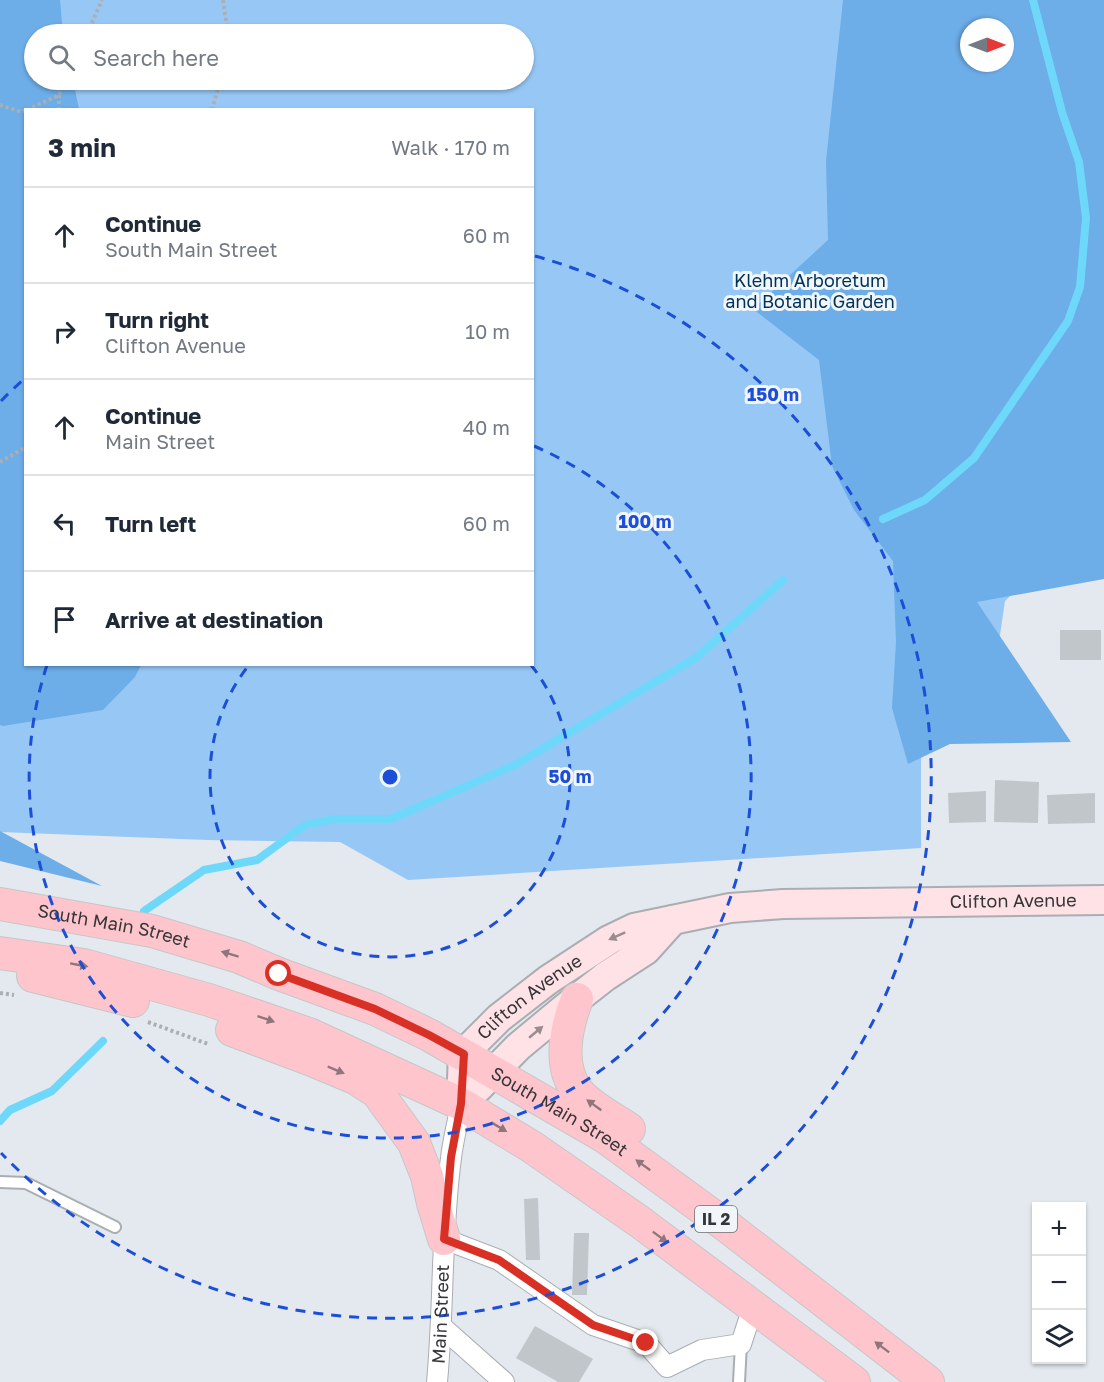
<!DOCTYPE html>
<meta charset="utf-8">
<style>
body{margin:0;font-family:"Golos Text",sans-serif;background:#f2f2f3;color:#1f2937}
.controls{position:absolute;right:18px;bottom:18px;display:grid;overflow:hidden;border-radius:0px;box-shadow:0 2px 4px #0004}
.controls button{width:54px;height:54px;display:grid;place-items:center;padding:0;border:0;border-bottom:2px solid #e0e1e3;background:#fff;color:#1f2937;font:30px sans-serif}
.compass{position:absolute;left:960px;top:18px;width:54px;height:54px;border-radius:50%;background:#fff;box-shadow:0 2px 4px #0004;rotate:90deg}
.stop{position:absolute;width:18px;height:18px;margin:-14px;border:4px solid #d93025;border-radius:50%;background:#fff}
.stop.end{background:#d93025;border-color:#fff;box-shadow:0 2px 6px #0008}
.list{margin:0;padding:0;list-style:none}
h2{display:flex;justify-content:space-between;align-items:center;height:78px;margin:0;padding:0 24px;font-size:26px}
h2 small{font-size:20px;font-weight:400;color:#747a83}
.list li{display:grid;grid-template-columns:39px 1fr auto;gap:18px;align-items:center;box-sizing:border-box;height:96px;padding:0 24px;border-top:2px solid #e0e1e3}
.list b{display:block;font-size:22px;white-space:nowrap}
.list p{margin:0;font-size:20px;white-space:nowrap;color:#747a83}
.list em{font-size:20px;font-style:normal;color:#747a83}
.icon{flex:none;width:33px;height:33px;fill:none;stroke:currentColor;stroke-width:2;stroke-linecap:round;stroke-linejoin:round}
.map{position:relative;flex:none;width:1104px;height:1382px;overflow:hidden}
.search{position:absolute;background:#fff;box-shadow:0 2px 4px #0004;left:24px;top:24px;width:510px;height:66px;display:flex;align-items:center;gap:15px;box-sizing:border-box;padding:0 21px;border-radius:33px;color:#747a83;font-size:22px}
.panel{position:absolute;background:#fff;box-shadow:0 2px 4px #0004;left:24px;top:108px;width:510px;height:558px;border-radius:0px}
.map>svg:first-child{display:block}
.green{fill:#97c8f5;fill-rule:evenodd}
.forest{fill:#6dade8;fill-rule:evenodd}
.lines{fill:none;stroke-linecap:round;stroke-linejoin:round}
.stream{stroke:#6ed8fa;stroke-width:8}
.building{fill:#c1c6cb}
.lane-casing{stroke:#a9aeb3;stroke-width:14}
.street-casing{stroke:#a9aeb3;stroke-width:22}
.secondary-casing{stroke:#a9aeb3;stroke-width:32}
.primary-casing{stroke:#c6c7c7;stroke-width:34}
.path{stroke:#abafb3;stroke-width:4;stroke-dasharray:3 3;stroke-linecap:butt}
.lane{stroke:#fff;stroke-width:10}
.street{stroke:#fff;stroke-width:20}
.secondary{stroke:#ffe2e6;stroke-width:28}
.primary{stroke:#ffc5cd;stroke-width:32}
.oneway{fill:#9a8c8f}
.oneway2{fill:#8f767b}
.route{stroke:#d93025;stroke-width:8}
.ring{fill:none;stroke:#1d4ed8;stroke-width:3;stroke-dasharray:10 8}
.labels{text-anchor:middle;stroke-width:6;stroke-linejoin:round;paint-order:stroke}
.shield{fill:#f1f6fb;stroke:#6d7072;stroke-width:1.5}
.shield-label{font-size:16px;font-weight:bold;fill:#343638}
.park-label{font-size:18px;fill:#003157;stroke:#f1f6fb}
.street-label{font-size:18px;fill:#343638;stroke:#f1f6fb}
.centre{fill:#1d4ed8;stroke:#f1f6fb;stroke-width:3}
.ring-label{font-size:18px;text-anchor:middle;font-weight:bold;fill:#1d4ed8;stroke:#f1f6fb;stroke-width:6;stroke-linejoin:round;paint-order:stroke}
</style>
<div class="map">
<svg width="1104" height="1382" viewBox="0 0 1104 1382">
<rect width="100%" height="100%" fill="#e3e9ee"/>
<path class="green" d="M0 0H1104L1073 533 1005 601 991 696 921 698V848L408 880 340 842 207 840 0 832ZM969 27H1005V63H969ZM34 34H524V80H34ZM26 110H532V664H26Z"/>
<path class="forest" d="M0 0H60L63 34H34V80H73L79 109 26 110V664L141 665 135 677 103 710 3 726 0 725Z
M843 0H1104V579L977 602 1071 742 950 744 908 764 892 708 896 642 893 561 854 510 832 466 819 360 753 309 828 240 826 161ZM969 27H1005V63H969Z
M0 831 102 886 0 861Z"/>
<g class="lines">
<path class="stream" d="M883 519 925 500 974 458 1068 321 1080 287 1086 218 1079 162 1062 112 1033 0
M144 911 204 870 257 860 305 825 334 819H391L515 765 697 657 783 580
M0 1121 10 1110 52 1091 103 1041"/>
</g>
<path class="building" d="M1060 630H1101V660H1060Z
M995 780 1039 782 1038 823 994 822Z
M986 791V822L949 823 948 793Z
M1095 793V823L1048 824 1047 795Z
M538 1198 540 1260H526L524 1199Z
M574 1233H589L587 1295H572Z
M535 1326 593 1359 579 1382H558L516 1358Z"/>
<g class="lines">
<defs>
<path id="lane" d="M0 1182 26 1183 115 1227
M739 1382 741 1344"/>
<g id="street">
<path d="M444 1239 499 1260 593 1325 646 1343 667 1367 702 1350 741 1344 753 1307"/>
<path d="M442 1327 504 1382"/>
<path id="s1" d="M437 1382C444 1308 441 1232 451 1158 453 1140 458 1122 461 1104"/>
</g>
<g id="secondary">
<path d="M478 1088 518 1047 565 1008 606 976 646 950 673 920"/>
<path id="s2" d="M461 1104 463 1054 499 1018 548 980 609 940 634 928 730 908 783 904 1104 900"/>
</g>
<g id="primary">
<path id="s3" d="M0 904 152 931 239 957 279 974 375 1009 429 1035 605 1137 728 1227 928 1382"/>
<path d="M0 953 84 965 209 1000 309 1034 461 1104 532 1147 640 1222 854 1382"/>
<path d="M33 976 133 1001"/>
<path d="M577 999C566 1027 557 1068 579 1093 592 1108 613 1118 629 1129"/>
<path d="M232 1030 312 1060 355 1078 377 1092 414 1143 427 1176 433 1203 444 1239"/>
</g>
</defs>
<use href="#lane" class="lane-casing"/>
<use href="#street" class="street-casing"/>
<use href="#secondary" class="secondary-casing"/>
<use href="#primary" class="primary-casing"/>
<path class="path" d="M223 0 228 34
M87 34 102 0
M59 95V110
M0 105 22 112 26 110
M27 110 59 95 66 80
M212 110 220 80
M0 462 26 447
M0 993 14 995
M148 1022 208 1044"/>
<use href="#lane" class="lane"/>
<use href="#street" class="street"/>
<use href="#secondary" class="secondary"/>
<use href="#primary" class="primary"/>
</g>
<defs><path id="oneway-solid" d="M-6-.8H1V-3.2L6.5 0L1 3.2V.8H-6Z" transform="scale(1.5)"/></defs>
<g class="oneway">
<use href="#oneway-solid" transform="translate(617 936) rotate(156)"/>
<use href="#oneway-solid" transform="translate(536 1032) rotate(-40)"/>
</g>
<g class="oneway2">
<use href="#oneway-solid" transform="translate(230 954) rotate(-163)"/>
<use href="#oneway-solid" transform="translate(79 965) rotate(10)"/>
<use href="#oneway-solid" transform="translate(266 1019) rotate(19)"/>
<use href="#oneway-solid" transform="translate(336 1070) rotate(23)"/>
<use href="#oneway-solid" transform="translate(594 1105) rotate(-144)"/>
<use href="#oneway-solid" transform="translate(499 1127) rotate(31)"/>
<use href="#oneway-solid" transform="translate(643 1165) rotate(-144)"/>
<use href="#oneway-solid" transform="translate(660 1237) rotate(37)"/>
<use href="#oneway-solid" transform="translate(882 1347) rotate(-143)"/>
</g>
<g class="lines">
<path class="route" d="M279 974 375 1009 429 1035 464 1054 461 1104 451 1157 444 1239 499 1260 593 1325 646 1343"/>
</g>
<g class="ring">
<path d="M531 665A180 180 0 1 1 249 665"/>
<path d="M534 446A361 361 0 1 1 47 665"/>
<path d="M1 401A541 541 0 0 1 25 378M535 256A541 541 0 1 1 1 1153"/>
</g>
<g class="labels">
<rect class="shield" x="695" y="1206" width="42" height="26" rx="4.5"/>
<g class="shield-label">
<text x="716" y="1225">IL 2</text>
</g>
<g class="park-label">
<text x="810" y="287">Klehm Arboretum<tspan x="810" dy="21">and Botanic Garden</tspan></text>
</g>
<g class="street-label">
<text dy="6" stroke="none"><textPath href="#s2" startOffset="645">Clifton Avenue</textPath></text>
<text dy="6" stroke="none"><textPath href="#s3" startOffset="116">South Main Street</textPath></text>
<text dy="6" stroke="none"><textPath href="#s2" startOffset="138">Clifton Avenue</textPath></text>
<text dy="6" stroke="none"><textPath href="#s3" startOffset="602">South Main Street</textPath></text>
<text dy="6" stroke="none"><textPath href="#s1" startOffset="68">Main Street</textPath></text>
</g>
</g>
<circle cx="390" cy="777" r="9" class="centre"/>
<g class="ring-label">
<text x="773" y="401">150 m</text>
<text x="645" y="528">100 m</text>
<text x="570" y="783">50 m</text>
</g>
</svg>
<div class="controls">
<button>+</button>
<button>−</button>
<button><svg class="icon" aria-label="layers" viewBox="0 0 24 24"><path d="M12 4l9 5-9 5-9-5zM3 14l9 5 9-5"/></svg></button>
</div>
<svg class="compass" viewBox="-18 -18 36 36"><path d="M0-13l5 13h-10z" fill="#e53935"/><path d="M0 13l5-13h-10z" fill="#747a83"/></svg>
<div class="stop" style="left:279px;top:974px"></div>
<div class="stop end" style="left:646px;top:1343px"></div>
<div class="search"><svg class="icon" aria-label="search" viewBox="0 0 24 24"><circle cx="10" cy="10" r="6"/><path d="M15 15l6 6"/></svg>Search here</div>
<section class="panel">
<h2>3 min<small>Walk · 170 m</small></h2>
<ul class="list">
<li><svg class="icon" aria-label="ahead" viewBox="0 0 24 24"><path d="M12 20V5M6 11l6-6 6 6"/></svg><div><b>Continue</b><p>South Main Street</p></div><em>60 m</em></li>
<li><svg class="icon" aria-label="right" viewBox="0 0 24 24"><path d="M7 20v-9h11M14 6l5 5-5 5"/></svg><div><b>Turn right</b><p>Clifton Avenue</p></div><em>10 m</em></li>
<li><svg class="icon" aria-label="ahead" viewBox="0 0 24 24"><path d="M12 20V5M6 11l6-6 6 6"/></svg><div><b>Continue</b><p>Main Street</p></div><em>40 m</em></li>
<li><svg class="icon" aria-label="left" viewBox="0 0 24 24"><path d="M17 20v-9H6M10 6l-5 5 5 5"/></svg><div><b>Turn left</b></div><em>60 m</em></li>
<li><svg class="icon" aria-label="arrive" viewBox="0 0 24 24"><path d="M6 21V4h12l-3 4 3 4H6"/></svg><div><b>Arrive at destination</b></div></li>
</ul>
</section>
</div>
